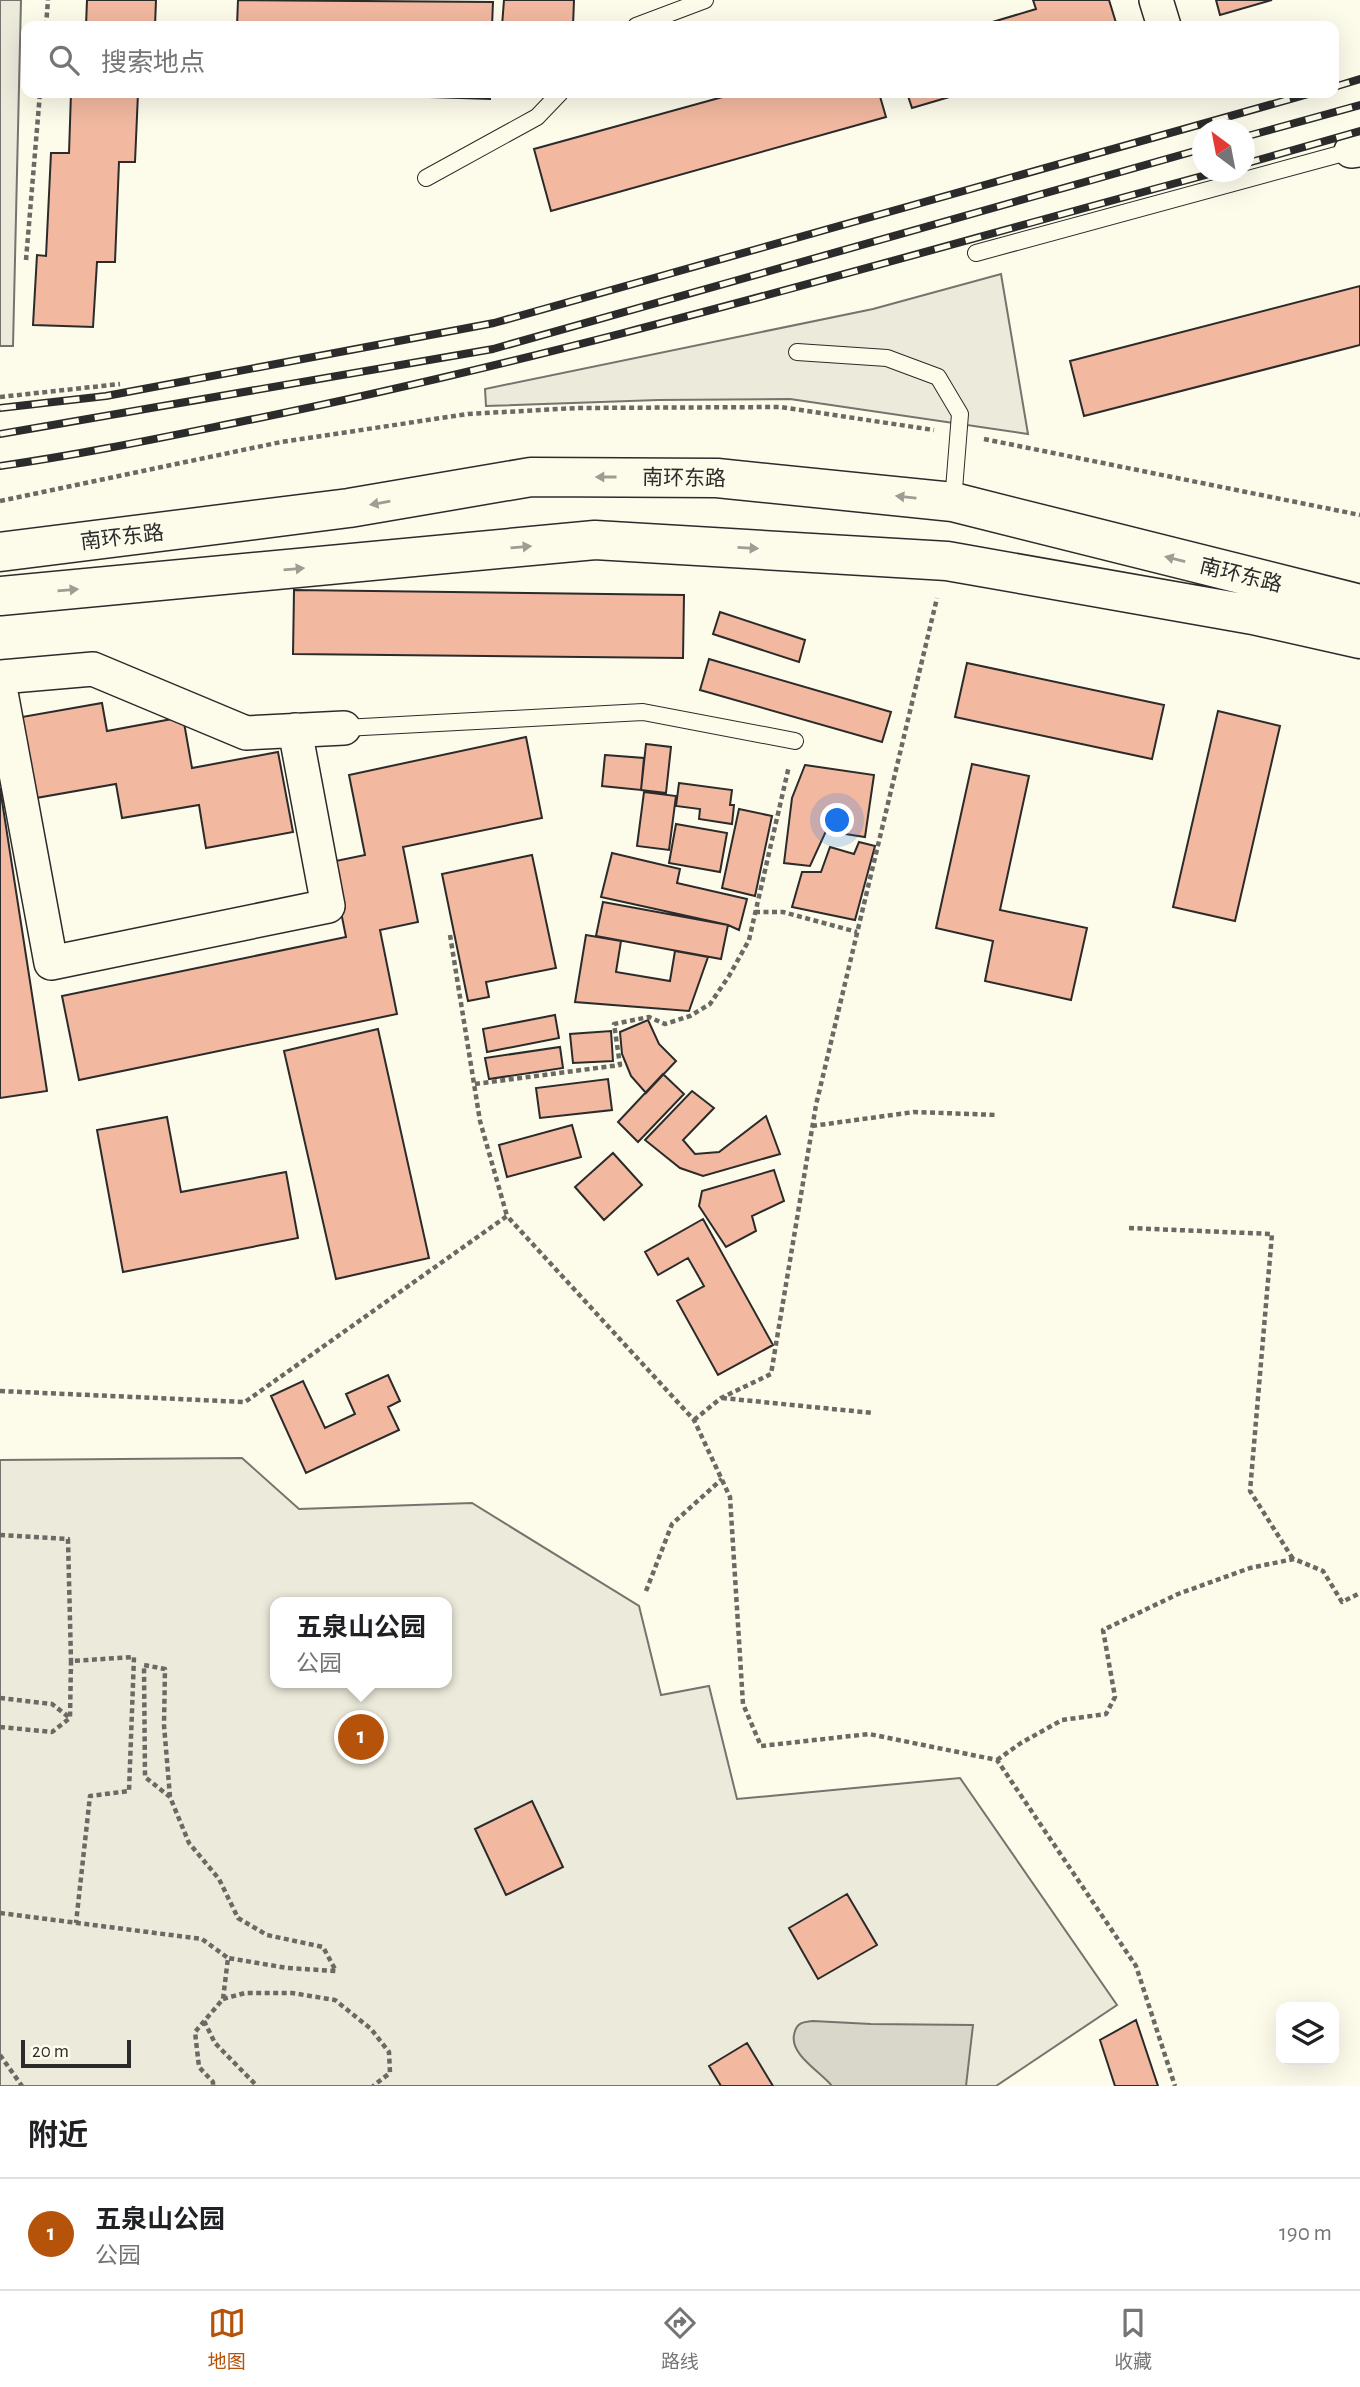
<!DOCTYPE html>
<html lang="zh">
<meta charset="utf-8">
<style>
body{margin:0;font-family:"Alegreya Sans","Noto Sans SC",sans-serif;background:#f2f2f2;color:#202124}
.controls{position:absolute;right:21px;bottom:21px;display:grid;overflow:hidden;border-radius:14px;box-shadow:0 7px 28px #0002}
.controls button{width:63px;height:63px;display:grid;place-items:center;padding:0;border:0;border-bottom:2px solid #e0e0e0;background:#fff;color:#202124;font:35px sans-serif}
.compass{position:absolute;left:1192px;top:119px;width:63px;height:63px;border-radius:50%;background:#fff;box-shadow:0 7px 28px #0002;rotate:328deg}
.scale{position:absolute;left:21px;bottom:18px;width:110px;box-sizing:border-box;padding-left:7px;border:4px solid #2b2b2b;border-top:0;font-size:19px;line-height:24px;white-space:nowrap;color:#2b2b2b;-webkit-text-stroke:5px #fdfbea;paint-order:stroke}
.you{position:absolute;left:838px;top:821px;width:24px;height:24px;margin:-18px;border:5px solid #fff;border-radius:50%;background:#1a73e8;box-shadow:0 0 0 10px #1a73e833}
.badge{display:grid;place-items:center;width:46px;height:46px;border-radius:50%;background:#b45309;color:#fff;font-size:23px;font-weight:700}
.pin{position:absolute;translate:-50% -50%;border:4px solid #fff;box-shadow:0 2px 7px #0006}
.popup{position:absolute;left:270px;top:1597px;width:182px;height:91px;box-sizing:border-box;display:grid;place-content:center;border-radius:14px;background:#fff;filter:drop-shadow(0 2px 5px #0005);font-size:23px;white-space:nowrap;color:#757577}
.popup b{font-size:26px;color:#202124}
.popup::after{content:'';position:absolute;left:50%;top:100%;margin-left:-14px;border:14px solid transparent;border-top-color:#fff}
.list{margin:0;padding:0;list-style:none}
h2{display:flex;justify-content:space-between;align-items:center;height:91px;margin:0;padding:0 28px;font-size:30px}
h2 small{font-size:23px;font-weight:400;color:#757577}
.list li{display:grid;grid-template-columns:46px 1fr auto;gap:21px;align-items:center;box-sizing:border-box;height:112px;padding:0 28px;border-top:2px solid #e0e0e0}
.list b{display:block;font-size:26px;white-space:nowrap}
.list p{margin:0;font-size:23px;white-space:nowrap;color:#757577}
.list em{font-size:23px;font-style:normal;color:#757577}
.icon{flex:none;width:38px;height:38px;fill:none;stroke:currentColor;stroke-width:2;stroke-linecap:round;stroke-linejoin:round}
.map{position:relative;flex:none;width:1360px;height:2086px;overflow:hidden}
.search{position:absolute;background:#fff;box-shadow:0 7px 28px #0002;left:21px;right:21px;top:21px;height:77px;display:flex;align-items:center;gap:18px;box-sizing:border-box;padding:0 24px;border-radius:14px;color:#757577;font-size:26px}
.sheet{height:203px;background:#fff}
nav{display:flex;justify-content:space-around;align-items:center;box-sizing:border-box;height:98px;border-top:2px solid #e0e0e0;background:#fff;font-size:19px;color:#757577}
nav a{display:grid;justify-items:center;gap:4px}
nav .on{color:#b45309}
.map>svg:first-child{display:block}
.green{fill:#ecebdb;stroke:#74746e;stroke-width:2;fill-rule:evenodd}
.parking{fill:#eceadb;stroke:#74746e;stroke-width:2}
.water{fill:#d8d7c9;stroke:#74746e;stroke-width:2}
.building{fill:#f2b8a0;stroke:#2b2b2b;stroke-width:2}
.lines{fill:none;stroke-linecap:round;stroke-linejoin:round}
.service-casing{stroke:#2b2b2b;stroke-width:18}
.minor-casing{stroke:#2b2b2b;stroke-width:36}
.trunk-casing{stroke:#2b2b2b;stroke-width:41}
.path{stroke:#6a6964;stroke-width:4.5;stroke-dasharray:5 3.5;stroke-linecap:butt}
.service{stroke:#fdfbea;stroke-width:16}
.minor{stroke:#fdfbea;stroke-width:33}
.trunk{stroke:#fdfbea;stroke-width:38}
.rail-casing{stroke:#2b2b2b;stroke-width:8}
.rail{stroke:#fdfbea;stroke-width:5;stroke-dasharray:16;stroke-linecap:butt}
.oneway{fill:#9e9d94}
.labels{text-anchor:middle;stroke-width:5;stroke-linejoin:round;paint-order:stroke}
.street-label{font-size:21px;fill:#2b2b2b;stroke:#fdfbea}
</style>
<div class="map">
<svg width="1360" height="2086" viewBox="0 0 1360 2086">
<rect width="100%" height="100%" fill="#fdfbea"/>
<path class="green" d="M242 1458 299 1509 472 1503 639 1606 661 1695 709 1686 737 1799 960 1778 1117 2005 996 2086H0V1460ZM275 1602H447V1683H275Z"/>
<path class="parking" d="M0 0H21L13 346H0Z
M1001 274 1028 434 790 399 658 400 486 406 485 389 873 309Z"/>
<path class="water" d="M813 2021 871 2024 973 2025 966 2086H832C821 2072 790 2055 794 2035 796 2023 802 2022 813 2021Z"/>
<path class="building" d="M87 0H156L155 26H86Z
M238 0 493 2 492 26H237Z
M504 0H574L573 26H502Z
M1033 0H1109L1117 26H979L1036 9Z
M1216 0H1272L1220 15Z
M71 93H138L135 162H119L115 262H97L93 327 33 325 37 255 46 256 51 153H69Z
M368 93H490V99L368 95Z
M737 93H879L886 117 551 211 534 149Z
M907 93H963L912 108Z
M1360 286V345L1084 416 1070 361Z
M294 590 684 595 683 658 293 654Z
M720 612 805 640 799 662 713 634Z
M709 659 891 712 882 742 700 690Z
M967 663 1164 705 1152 759 955 717Z
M102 703 107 731 183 717 192 768 278 752 293 832 206 848 199 805 122 818 116 784 36 798 22 717Z
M1218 711 1280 726 1235 921 1173 907Z
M526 737 542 818 403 847 418 922 380 930 397 1014 79 1080 62 996 346 937 331 862 365 855 349 775Z
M646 744 671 747 666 793 641 790Z
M605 755 644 758 641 790 602 786Z
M972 764 1029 776 1000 910 1087 928 1071 1000 985 981 993 941 936 928Z
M805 765 874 775 865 837 826 831 810 866 784 863 792 798Z
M679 783 732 790 730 805H734L732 824 699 819 700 809 676 806Z
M0 788 47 1091 0 1098Z
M644 792 676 796 669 850 637 846Z
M739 809 772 816 755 896 722 888Z
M676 824 727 833 720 872 669 863Z
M859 842 875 846 855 920 792 907 802 872H821L830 847 854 854Z
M612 853 680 869 677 883 747 899 739 930 728 925 601 897Z
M532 855 556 968 486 982 489 997 468 1001 442 874Z
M603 902 728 925 721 959 596 936Z
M586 935 621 941 616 972 670 981 675 951 708 957 689 1011 575 1002Z
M555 1015 559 1038 487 1052 483 1029Z
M648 1020 659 1044 676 1061 646 1093 631 1076 622 1054 620 1032Z
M378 1029 429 1258 336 1279 284 1051Z
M611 1031 613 1061 573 1063 570 1034Z
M560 1047 563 1068 489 1079 485 1058Z
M663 1074 684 1094 638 1142 618 1122Z
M608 1079 612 1110 540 1118 536 1088Z
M692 1091 714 1108 683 1140 695 1154 719 1152 766 1116 780 1154 703 1176 680 1168 645 1140Z
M167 1117 181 1192 286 1172 298 1238 123 1272 97 1130Z
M572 1125 581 1157 507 1177 499 1145Z
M613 1153 642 1185 604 1220 575 1187Z
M774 1170 784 1201 752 1216 756 1231 726 1247 699 1206 702 1191Z
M703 1219 773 1345 718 1375 677 1301 704 1286 688 1258 658 1275 645 1252Z
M388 1375 400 1401 388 1407 399 1430 306 1473 271 1396 303 1381 325 1428 355 1414 346 1394Z
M532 1801 563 1867 506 1895 475 1829Z
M847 1894 877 1945 818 1979 789 1928Z
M1136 2020 1158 2086H1115L1100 2040Z
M747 2043 773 2086H721L709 2066Z"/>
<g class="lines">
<defs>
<path id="service" d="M636 26 705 0
M426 178 537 117 560 93
M976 253 1351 151
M797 352 887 358 938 377 960 414 953 502
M344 728 643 712 795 741"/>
<path id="minor" d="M1156 0 1164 26
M1351 151 1360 150
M0 677 93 669 246 733 344 728
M0 687 51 963 328 906 295 730"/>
<path id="trunk" d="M0 552 349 508 531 477 717 478 953 502 1360 604
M0 596 595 540 947 561 1253 615 1360 639"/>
</defs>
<use href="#service" class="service-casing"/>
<use href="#minor" class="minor-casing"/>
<use href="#trunk" class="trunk-casing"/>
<path class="path" d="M46 26 48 0
M26 260 40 93
M0 397 120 384
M984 439 1360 515
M0 501 281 442 468 414 577 408 780 407 934 430
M755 912H783L857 932
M450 935 480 1121 507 1216
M475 1084 620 1065 614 1024 649 1017 665 1024 690 1016 710 1004 729 976 749 940 789 766
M812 1126 914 1112 998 1115
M1129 1228 1272 1234 1250 1491 1293 1559
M0 1391 245 1402 507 1216 694 1420 730 1497 743 1704 761 1746 869 1734 997 1760 1136 1966 1175 2086
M722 1398 873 1413
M694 1420 721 1398 771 1374 816 1105 937 598
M0 1535 68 1539 71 1661
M646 1591 672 1524 722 1479
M0 1698 52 1704 70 1718
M0 1727 52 1732 70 1718 71 1661 134 1657 129 1791 90 1796 76 1923
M997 1760 1021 1743 1062 1720 1106 1714 1115 1697 1103 1630 1178 1594 1250 1568 1294 1559 1323 1571 1342 1602 1360 1593
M170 1797 164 1725 165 1669 144 1665 145 1777 170 1797 189 1843 219 1879 238 1918 267 1935 323 1947 336 1971 287 1968 228 1958
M0 1913 202 1939 228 1958 223 1999 195 2032 199 2067 213 2082V2086
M223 1999 245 1993H292L335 2000 371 2029 389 2052 390 2073 373 2086
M204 2021 215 2043 257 2086
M0 2055 22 2086"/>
<use href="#service" class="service"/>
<use href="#minor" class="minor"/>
<use href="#trunk" class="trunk"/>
<defs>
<path id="rail" d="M1334 87 1360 79
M1244 137 1360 105
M1244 164 1360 131
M0 408 106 396 494 323 1312 93
M0 434 493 349 1202 149
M0 466C85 454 169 436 254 419 579 353 897 258 1217 172"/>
</defs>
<use href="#rail" class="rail-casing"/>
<use href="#rail" class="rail"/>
</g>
<defs><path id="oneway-solid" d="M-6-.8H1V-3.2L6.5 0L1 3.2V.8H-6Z" transform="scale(1.75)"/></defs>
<g class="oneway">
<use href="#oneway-solid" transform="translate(606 477) rotate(-180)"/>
<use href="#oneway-solid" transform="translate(906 497) rotate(-174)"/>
<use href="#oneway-solid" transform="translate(380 503) rotate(170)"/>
<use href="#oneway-solid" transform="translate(521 547) rotate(-5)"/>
<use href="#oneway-solid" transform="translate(748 548) rotate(3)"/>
<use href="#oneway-solid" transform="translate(1175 559) rotate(-166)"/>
<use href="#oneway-solid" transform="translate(294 569) rotate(-5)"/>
<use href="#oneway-solid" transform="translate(68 590) rotate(-5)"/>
</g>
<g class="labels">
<g class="street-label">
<text transform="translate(684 478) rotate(1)" y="7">南环东路</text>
<text transform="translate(122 537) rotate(-7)" y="7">南环东路</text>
<text transform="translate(1241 575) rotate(14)" y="7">南环东路</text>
</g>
</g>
</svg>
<div class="controls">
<button><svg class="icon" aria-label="layers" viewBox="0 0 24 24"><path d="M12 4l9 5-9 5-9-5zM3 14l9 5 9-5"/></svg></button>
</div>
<svg class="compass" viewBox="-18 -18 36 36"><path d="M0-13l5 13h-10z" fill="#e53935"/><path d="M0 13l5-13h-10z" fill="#757577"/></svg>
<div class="scale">20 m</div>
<div class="you"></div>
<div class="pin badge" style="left:361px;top:1737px">1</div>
<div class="popup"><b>五泉山公园</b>公园</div>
<div class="search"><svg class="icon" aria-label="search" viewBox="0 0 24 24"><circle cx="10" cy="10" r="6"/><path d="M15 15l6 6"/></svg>搜索地点</div>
</div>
<section class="sheet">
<h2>附近<small></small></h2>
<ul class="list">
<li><span class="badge">1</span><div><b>五泉山公园</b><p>公园</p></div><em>190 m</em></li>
</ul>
</section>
<nav>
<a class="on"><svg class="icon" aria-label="map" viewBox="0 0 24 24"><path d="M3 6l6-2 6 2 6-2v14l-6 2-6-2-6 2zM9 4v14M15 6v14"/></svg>地图</a>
<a><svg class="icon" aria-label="directions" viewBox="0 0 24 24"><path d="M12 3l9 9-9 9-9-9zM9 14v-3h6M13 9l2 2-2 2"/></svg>路线</a>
<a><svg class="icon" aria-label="saved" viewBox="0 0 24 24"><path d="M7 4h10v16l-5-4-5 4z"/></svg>收藏</a>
</nav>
